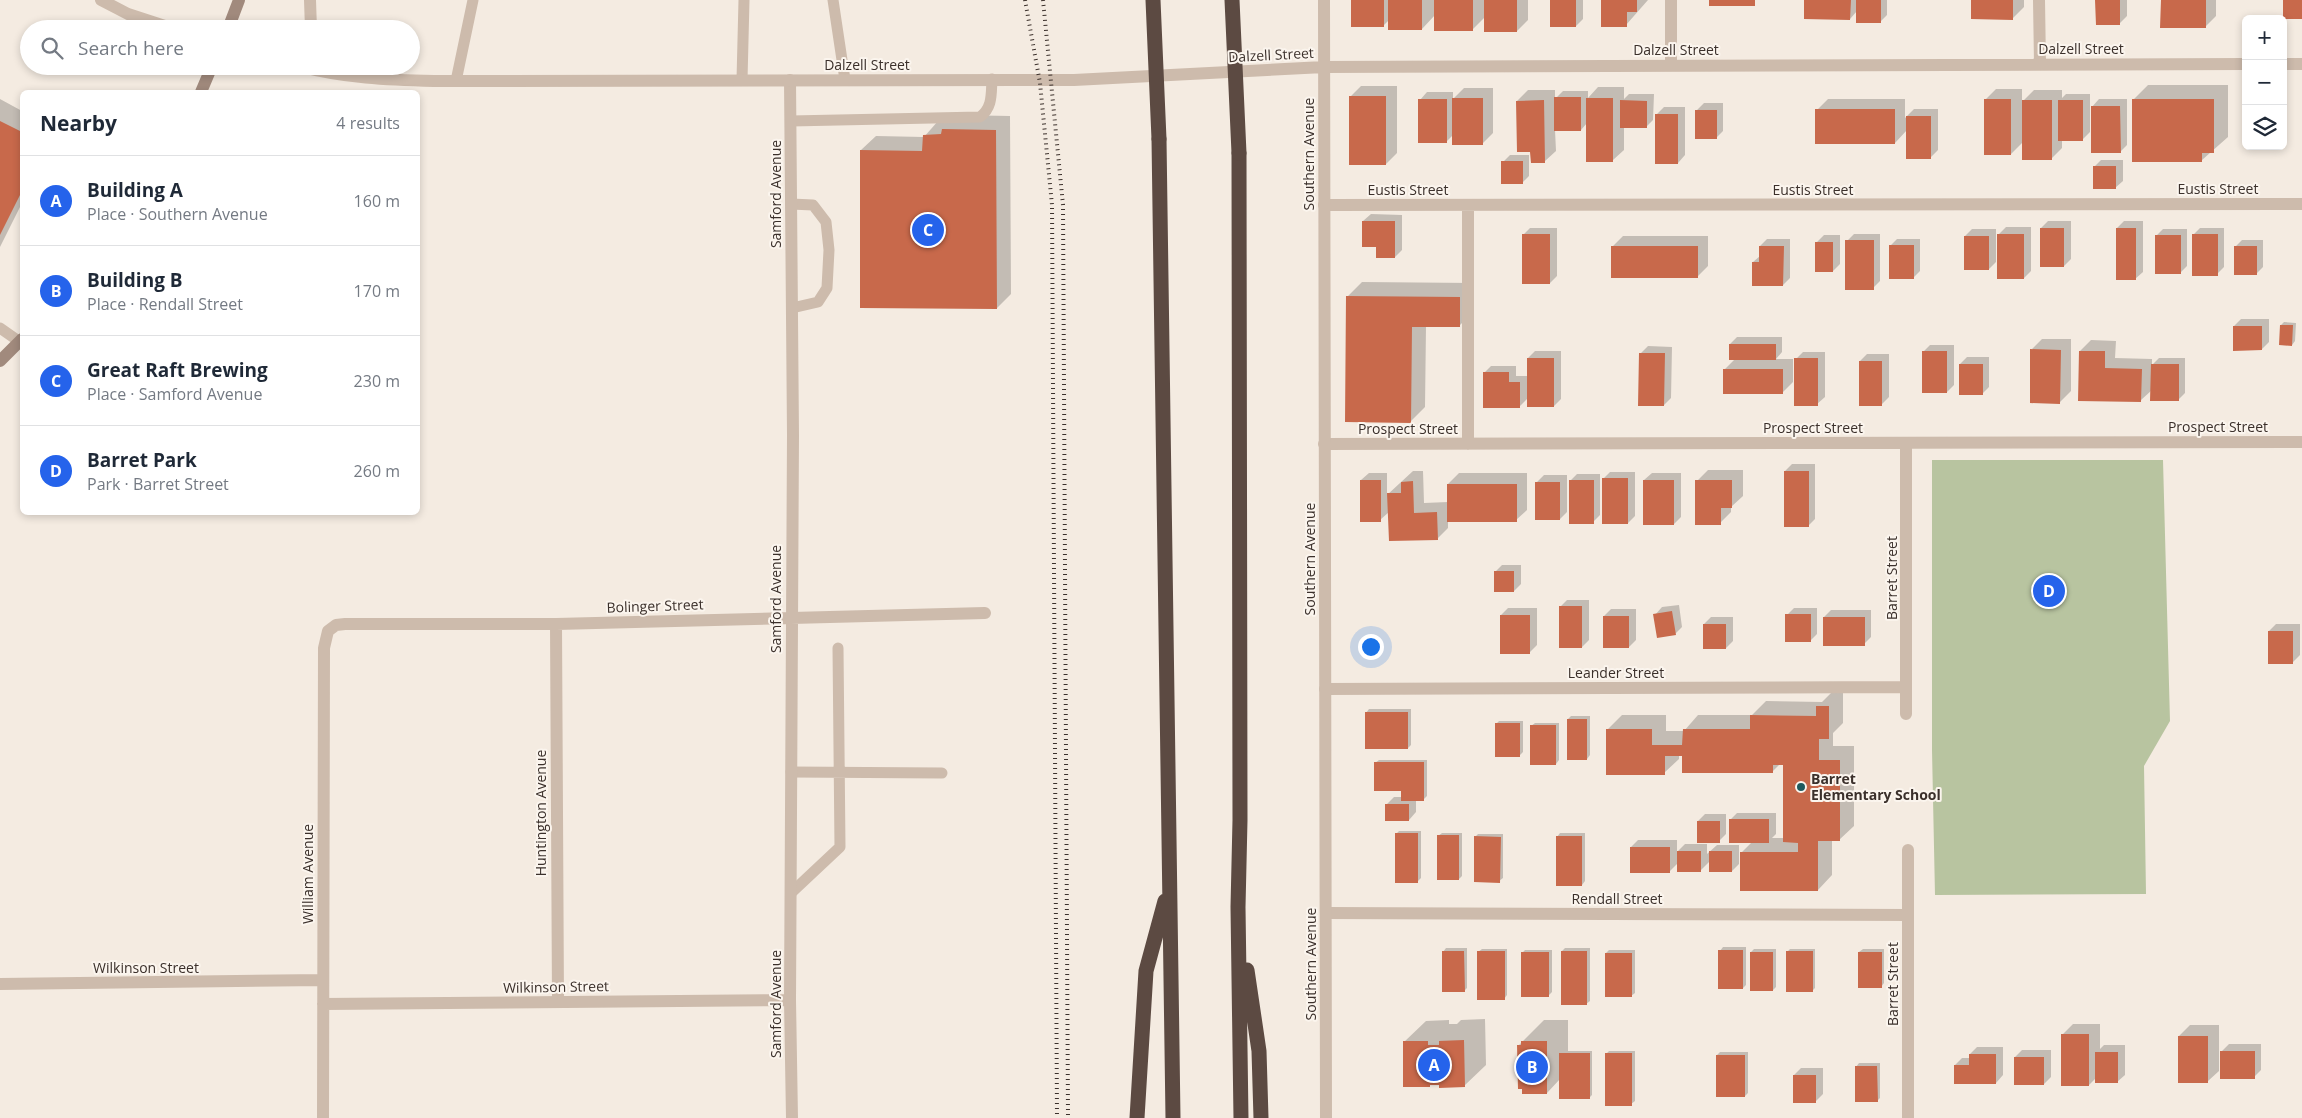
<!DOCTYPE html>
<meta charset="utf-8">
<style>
body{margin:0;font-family:"Open Sans",sans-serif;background:#f2f2f3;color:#1f2937}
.controls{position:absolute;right:15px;top:15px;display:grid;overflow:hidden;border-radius:8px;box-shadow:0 2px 8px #0003}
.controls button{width:45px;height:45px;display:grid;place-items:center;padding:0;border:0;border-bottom:1px solid #e0e1e3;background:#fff;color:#1f2937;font:25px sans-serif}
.you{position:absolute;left:1370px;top:646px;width:18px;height:18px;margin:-12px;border:4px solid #fff;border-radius:50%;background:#1a73e8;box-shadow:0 0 0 8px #1a73e833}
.badge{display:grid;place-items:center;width:32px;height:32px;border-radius:50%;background:#2563eb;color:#fff;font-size:16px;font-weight:700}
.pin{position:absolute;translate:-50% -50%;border:2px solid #fff;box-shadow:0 1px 5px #0006}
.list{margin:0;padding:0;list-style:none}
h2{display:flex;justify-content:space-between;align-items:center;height:65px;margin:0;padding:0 20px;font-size:21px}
h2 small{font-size:16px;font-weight:400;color:#747a83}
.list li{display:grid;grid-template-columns:32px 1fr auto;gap:15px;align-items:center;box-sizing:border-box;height:90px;padding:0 20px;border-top:1px solid #e0e1e3}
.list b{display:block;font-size:19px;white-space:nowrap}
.list p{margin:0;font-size:16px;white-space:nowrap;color:#747a83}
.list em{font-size:16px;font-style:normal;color:#747a83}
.icon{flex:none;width:28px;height:28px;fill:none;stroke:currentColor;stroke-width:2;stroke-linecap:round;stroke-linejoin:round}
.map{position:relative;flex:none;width:2302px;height:1118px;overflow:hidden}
.search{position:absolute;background:#fff;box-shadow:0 2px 8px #0003;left:20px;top:20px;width:400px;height:55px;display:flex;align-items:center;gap:12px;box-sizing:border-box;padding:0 18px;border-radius:28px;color:#747a83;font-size:19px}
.panel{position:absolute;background:#fff;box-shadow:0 2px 8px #0003;left:20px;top:90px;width:400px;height:425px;border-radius:8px}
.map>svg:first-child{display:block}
.green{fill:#b8c4a0}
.shadow{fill:#0003}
.building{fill:#c8694b}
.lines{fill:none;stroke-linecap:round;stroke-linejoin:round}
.service{stroke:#cdbbac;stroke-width:11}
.minor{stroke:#cdbbac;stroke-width:12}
.tertiary{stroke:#cdbbac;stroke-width:12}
.secondary{stroke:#a18a7d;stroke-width:12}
.motorway{stroke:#5c4a42;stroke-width:15}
.rail{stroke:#3b302b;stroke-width:4;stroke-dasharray:1 4;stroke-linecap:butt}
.motorway-bridge{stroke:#5c4a42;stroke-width:15}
.poi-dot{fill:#1f5a5e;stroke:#fbf5ee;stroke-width:2}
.labels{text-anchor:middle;stroke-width:4;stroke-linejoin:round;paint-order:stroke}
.street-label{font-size:14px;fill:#3b302b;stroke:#fbf5ee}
.poi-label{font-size:14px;font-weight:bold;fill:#3b302b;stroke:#fbf5ee;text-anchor:start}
</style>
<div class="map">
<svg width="2302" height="1118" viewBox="0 0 2302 1118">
<rect width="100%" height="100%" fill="#f4ebe1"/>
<path class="green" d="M1932 460H2163L2170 721 2144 766 2146 894 1935 895 1932 750Z"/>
<path class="shadow" d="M1352 0H1528V20L1517 31 1485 17 1472 30 1435 15 1422 29 1389 20 1383 26Z
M1551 0H1583V19L1576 26Z
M1602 0H1648L1626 25Z
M1805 0H1887V15L1880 22 1857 11 1850 19Z
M1972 0H2024V7L2013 18Z
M2097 0H2127V16L2120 23Z
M2162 0H2216V16L2205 27Z
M2148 85H2228V137L2202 160 2133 100Z
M1361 86H1397V153L1386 164 1350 97Z
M1598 87H1624V99L1629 94H1654L1653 120 1646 127 1624 126V150L1613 160 1587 123 1581 130H1555L1556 151 1545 161 1532 149 1517 101 1528 90H1555V99L1563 91H1588V98Z
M1464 88H1493V133L1482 144 1453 135 1446 142 1420 100 1427 92H1453V99Z
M1996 89H2022V102L2034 90H2062V98L2066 94H2090V132L2083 139H2062V148L2051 159 2023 142 2011 154 1985 100Z
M0 99 22 111V203L0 247Z
M1828 99H1905V118L1914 109H1938V150L1931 157 1907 130 1895 143 1817 110Z
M2099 99H2127V145L2120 152 2091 108Z
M1704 103H1723V131L1716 138 1697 110Z
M1664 107H1685V155L1678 163 1657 114Z
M957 115 1010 116 1011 294 997 308 861 150 876 136 924 137 938 121Z
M1510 155H1529V176L1522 183 1503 162Z
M2101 160H2123V181L2115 188 2094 167Z
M1371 214 1402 215V250L1395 257 1363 221Z
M2048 221H2071V259L2064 266 2041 228Z
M2124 221H2143V272L2135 279 2117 228Z
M2006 227H2031V271L2024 278 1999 234Z
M1530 228H1557V276L1550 283 1523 235Z
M2200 228H2224V267L2217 274 2193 235Z
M1972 229H1996V262L1989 269 1965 236Z
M2163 229H2187V266L2180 273 2156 236Z
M1854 234H1880V281L1873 288 1847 241Z
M1824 235H1840V264L1833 271 1817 242Z
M1623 236H1708V266L1697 277 1612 247Z
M1767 239H1790V278L1783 285 1753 262 1760 256V246Z
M1897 239H1920V271L1913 278 1890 246Z
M2242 240H2263V267L2256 274 2235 247Z
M1362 282 1474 283V311L1459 326H1426L1425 407 1411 421 1347 297Z
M2241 319H2269V342L2262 349 2234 326Z
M2284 322 2296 323 2295 341 2292 345 2281 325Z
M1737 337H1782V352L1776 359H1793V382L1782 393 1724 370 1735 359 1730 344Z
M2042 339H2071V391L2060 402 2031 350Z
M2091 340 2116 341 2115 358 2152 359V365L2159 358H2185V393L2178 400 2152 390 2141 400 2080 351Z
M1930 345H1954V385L1947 392 1923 352Z
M1648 346 1672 347 1671 398 1664 405 1641 353Z
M1535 351H1561V399L1554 406 1528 398 1520 406 1484 373 1491 366H1516V376H1528V358Z
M1803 352H1825V397L1817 404 1796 359Z
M1867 354H1889V397L1882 404 1860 361Z
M1967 357H1989V387L1982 394 1960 364Z
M1792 464H1815V519L1808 526 1785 471Z
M1708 470H1743V496L1731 507V512L1720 523 1697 481Z
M1413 471H1423L1424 503 1448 502V484L1459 473H1527V510L1516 520H1448V528L1437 539 1389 512 1380 520 1361 480 1369 473H1387V495Z
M1610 472H1635V516L1628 523 1603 479Z
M1652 473H1681V517L1674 524 1644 480Z
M1577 474H1600V515L1593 522 1570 481Z
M1544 475H1567V512L1560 519 1537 482Z
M1502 565H1521V584L1514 591 1495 572Z
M1567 600H1589V640L1582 647 1560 607Z
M1679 605 1682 627 1675 634 1655 615 1662 607Z
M1508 608H1537V645L1530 652 1501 615Z
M1794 608H1817V634L1810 641 1787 615Z
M1611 609H1636V640L1629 647 1604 616Z
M1831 610H1871V637L1864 644 1824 617Z
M1711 617H1733V641L1726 648 1704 624Z
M2276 624H2300V655L2293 662 2269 631Z
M1832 692H1843V723L1833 733V746H1854V826L1839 840H1832V875L1818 890 1741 853 1753 841 1730 820 1737 813H1776V834L1772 838H1784V764H1780L1772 772 1679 755V759L1664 773 1608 729 1622 715H1666V731H1684L1698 715H1752L1766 701 1822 702Z
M1369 709H1411V745L1408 748 1366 713Z
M1571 716H1590V755L1587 759 1568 719Z
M1499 721H1523V752L1520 755 1496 724Z
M1535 723H1559V760L1556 764 1531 726Z
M1379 760H1427V796L1423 800H1416V812L1409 820 1387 804 1394 797H1402V790L1375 763Z
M1705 814H1726V834L1719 841 1698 821Z
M1399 831H1421V878L1418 881 1396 834Z
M1442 833H1462V876L1459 879 1438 836Z
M1560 833H1585V881L1582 885 1557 837Z
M1478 834H1503V878L1499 881 1475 837Z
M1638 840H1677V852L1685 844H1707V854L1717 845H1739V864L1732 871 1710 861 1700 871 1678 863 1670 871 1631 847Z
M1723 947H1746V985L1743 988 1720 951Z
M1446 948H1467V988L1464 991 1443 952Z
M1565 948H1590V1001L1586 1004 1562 951Z
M1482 949H1507V995L1504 999 1478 952Z
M1754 949H1776V987L1773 990 1751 952Z
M1790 949H1815V988L1812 991 1787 952Z
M1863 949H1884V983L1881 987 1859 952Z
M1525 950H1552V992L1549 995 1522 953Z
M1609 950H1635V993L1631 996 1606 953Z
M1485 1019 1486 1065 1464 1086 1440 1083H1432L1429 1086 1404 1042 1426 1021 1449 1020V1024H1457L1461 1020Z
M1544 1020H1568V1051H1592V1095L1589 1098 1560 1079 1547 1093 1519 1045Z
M2073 1024H2100V1049L2104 1045H2125V1075L2117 1082 2097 1077 2089 1085 2062 1035Z
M2190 1025H2219V1071L2208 1081 2179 1036Z
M2229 1044H2261V1070L2254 1077 2222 1051Z
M1977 1047H2003V1075L1996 1083 1955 1065 1962 1058H1970V1054Z
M2022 1050H2051V1077L2044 1084 2015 1057Z
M1609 1051H1635V1101L1631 1104 1606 1054Z
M1720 1052H1748V1093L1745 1096 1717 1055Z
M1859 1063H1880V1098L1877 1101 1856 1067Z
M1801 1068H1823V1094L1816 1101 1794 1075Z"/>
<path class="building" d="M1351 0H1384V27H1351Z
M1388 0H1422V30H1388Z
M1434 0H1473V31H1434Z
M1484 0H1517V32H1484Z
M1550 0H1576V27H1550Z
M1601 0H1637V12H1627V27H1601Z
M1709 0H1755V6H1709Z
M1804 0H1851L1850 20 1804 19Z
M1856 0H1881V23H1856Z
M1971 0H2013V20L1971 19Z
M2095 0H2120V25H2096Z
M2161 0H2206V28H2160Z
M2283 0H2302V19H2283Z
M1349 96H1386V165H1349Z
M1554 97H1581V131H1554Z
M1452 98H1483V145H1452Z
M1586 98H1613V162H1586Z
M1418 99H1447V143H1418Z
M1984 99H2011V155H1984Z
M2132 99H2214V153H2202V162H2132Z
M1544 100 1545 163H1531L1530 152H1517L1516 101Z
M1620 100 1647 101V128H1620Z
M2022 100H2052V160H2022Z
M2058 100H2083V141H2058Z
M2091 106H2120L2121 153H2091Z
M1815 109H1895V144H1815Z
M1695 110H1717V139H1695Z
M1655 114H1678V164H1655Z
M1906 116H1931V159H1906Z
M0 121 22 132V191L0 235Z
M942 129 996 130 997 309 860 308V150L922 151 923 135 941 134Z
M1501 161H1523V184H1501Z
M2093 166H2116V189H2093Z
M1362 221H1395V258H1376V247H1362Z
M2040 228H2064V267H2040Z
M2116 228H2136V280H2116Z
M1522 234H1550V284H1522Z
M1997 234H2024V279H1997Z
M2192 234H2218V276H2192Z
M2155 235H2181V274H2155Z
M1964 236H1989V270H1964Z
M1845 240H1874V290H1845Z
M1815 242H1833V272H1815Z
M1889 245H1914V279H1889Z
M1611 246H1698V278H1611Z
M1759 246H1784L1783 286H1752V262H1759Z
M2234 246H2257V275H2234Z
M1346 296 1460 297V327H1412L1411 423 1345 422Z
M2280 325H2293L2292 346 2279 345Z
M2233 326H2262V350L2233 351Z
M1729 344H1776V360H1729Z
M2030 349 2061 350 2060 404 2030 403Z
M1922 351H1947V393H1922Z
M2079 351H2105V368L2142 369 2141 402 2078 401Z
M1639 353H1665L1664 406H1638Z
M1527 358H1554V407H1527Z
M1794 358H1818V406H1794Z
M1859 361H1882V406H1859Z
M1959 364H1983V395H1959Z
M2151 364H2179V401H2150Z
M1723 369H1783V394H1723Z
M1483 372H1509V382H1520V408H1483Z
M1784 471H1809V527H1784Z
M1602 478H1628V524H1602Z
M1360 480H1381V522H1360Z
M1569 480H1594V524H1569Z
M1643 480H1674V525H1643Z
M1695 480H1732V508H1721V525H1695Z
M1413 481 1414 513 1437 512 1438 540 1389 541 1387 493H1401V482Z
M1535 482H1560V520H1535Z
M1447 484H1517V522H1447Z
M1494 571H1514V592H1494Z
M1559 606H1582V648H1559Z
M1672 611 1676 635 1657 638 1653 614Z
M1785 614H1811V642H1785Z
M1500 615H1530V654H1500Z
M1603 616H1629V648H1603Z
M1823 617H1865V646H1823Z
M1703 624H1726V649H1703Z
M2268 631H2293V664H2268Z
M1816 706H1829V739H1819V760H1840V841H1818V891H1740V852H1798V843L1783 842V765H1773V773H1682V756H1665V775H1606V729H1652V745H1682L1683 729H1750V715L1816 716Z
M1365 712H1408V749H1365Z
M1567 719H1587V760H1567Z
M1495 723H1520V757H1495Z
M1530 725H1556V765H1530Z
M1374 762H1424V801H1401V791H1374Z
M1385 804H1409V821H1385Z
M1729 819H1769V843H1729Z
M1697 821H1720V843H1697Z
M1395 833H1418V883H1395Z
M1437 835H1459V880H1437Z
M1474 836 1501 837 1500 883 1474 882Z
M1556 836H1582V886H1556Z
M1630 847H1670V873H1630Z
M1677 851H1701V872H1677Z
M1709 851H1732V872H1709Z
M1718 950H1743V989H1718Z
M1442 951H1464L1465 992H1442Z
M1477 951H1505V1000H1477Z
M1561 951H1587V1005H1561Z
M1786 951H1813V992H1786Z
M1521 952H1549V997H1521Z
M1750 952H1773V991H1750Z
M1858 952H1882V988H1858Z
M1605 953H1632V997H1605Z
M2061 1034H2089V1086H2061Z
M2178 1036H2208V1083H2178Z
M1464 1040 1465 1087 1439 1088V1085H1430V1087H1403V1041H1428V1045H1439V1041Z
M1521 1041H1547V1094H1522V1089H1518L1517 1045H1521Z
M2220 1051H2255V1079H2220Z
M2095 1052H2118V1083H2095Z
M1559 1053H1590V1099H1559Z
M1605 1053H1632V1106H1605Z
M1969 1054H1996V1084H1954V1065H1969Z
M1716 1055H1745V1097H1716Z
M2014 1057H2044V1085H2014Z
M1855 1066H1877L1878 1102H1855Z
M1793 1075H1816V1103H1793Z"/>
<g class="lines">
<path class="service" d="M833 0 845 80
M742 80 744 0
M456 81 473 0
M791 121 980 117C993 107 991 94 992 79
M791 204 813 205 826 222 829 250 827 288 818 302 792 308
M0 328 20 342
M791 772 942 773
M791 893 840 847 838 648"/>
<path class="minor" d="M101 0 128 14 174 29
M310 0 311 29
M1671 0V65
M2039 0 2040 64
M2283 64H2302
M1324 67 2246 64
M790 80 793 435 790 1000 792 1118
M1324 205 2302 204
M1468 205V444
M1906 443V714
M1324 444 2302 442
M556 624 558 1002
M1325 689 1906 687
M1908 850V1118
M1326 913 1908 915
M0 984 323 980
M323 1004 790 1000
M323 1118 324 648 328 631 336 625 345 624H556L985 613"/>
<path class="tertiary" d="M1324 0 1326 1118
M299 66C343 78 388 80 434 81L1074 80 1324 67"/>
<path class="secondary" d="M228 29 239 0
M201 92 212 66
M0 361 22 339"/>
<path class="motorway" d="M1159 139 1173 1118
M1239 153 1240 820 1238 907 1241 1118
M1247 970 1259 1051 1261 1118
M1137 1118 1146 971 1165 901"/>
<path class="rail" d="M1025 0 1040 83 1052 205 1057 1118
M1043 0 1063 205 1068 1118"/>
<path class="motorway-bridge" d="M1153 0 1159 139
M1232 0 1239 153"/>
</g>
<circle class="poi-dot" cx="1801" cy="787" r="5"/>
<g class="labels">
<g class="street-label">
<text x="2081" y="54">Dalzell Street</text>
<text x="1676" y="55">Dalzell Street</text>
<text transform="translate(1271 55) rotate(-3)" y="5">Dalzell Street</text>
<text x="867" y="70">Dalzell Street</text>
<text transform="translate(1309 154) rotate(-90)" y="5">Southern Avenue</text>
<text x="2218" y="194">Eustis Street</text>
<text x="1408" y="195">Eustis Street</text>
<text x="1813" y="195">Eustis Street</text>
<text transform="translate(776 194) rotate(-90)" y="5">Samford Avenue</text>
<text x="2218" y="432">Prospect Street</text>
<text x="1813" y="433">Prospect Street</text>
<text x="1408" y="434">Prospect Street</text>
<text transform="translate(1310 559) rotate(-90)" y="5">Southern Avenue</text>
<text transform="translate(1892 578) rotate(-90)" y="5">Barret Street</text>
<text transform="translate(776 599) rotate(-90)" y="5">Samford Avenue</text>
<text transform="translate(655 606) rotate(-2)" y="5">Bolinger Street</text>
<text x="1616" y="678">Leander Street</text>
<text transform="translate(541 813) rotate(-90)" y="5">Huntington Avenue</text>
<text transform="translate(308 874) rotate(-90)" y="5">William Avenue</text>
<text x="1617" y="904">Rendall Street</text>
<text transform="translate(1311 964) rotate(-90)" y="5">Southern Avenue</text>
<text x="146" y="973">Wilkinson Street</text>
<text transform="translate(1893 984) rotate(-90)" y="5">Barret Street</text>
<text transform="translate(556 987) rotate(-1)" y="5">Wilkinson Street</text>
<text transform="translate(776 1004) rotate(-90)" y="5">Samford Avenue</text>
</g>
<g class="poi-label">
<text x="1811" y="784">Barret<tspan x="1811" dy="16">Elementary School</tspan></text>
</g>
</g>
</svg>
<div class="controls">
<button>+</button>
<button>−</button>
<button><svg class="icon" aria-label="layers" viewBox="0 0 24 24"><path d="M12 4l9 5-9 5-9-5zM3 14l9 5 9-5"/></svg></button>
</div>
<div class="you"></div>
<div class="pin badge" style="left:1434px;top:1065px">A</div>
<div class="pin badge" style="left:1532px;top:1067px">B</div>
<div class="pin badge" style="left:928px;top:230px">C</div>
<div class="pin badge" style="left:2049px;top:591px">D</div>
<div class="search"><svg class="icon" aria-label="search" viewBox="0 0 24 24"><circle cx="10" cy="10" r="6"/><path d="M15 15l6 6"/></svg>Search here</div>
<section class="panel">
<h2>Nearby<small>4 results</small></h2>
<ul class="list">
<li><span class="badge">A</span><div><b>Building A</b><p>Place · Southern Avenue</p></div><em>160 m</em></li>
<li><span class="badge">B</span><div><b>Building B</b><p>Place · Rendall Street</p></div><em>170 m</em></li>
<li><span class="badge">C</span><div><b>Great Raft Brewing</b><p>Place · Samford Avenue</p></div><em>230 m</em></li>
<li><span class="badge">D</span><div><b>Barret Park</b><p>Park · Barret Street</p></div><em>260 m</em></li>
</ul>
</section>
</div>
